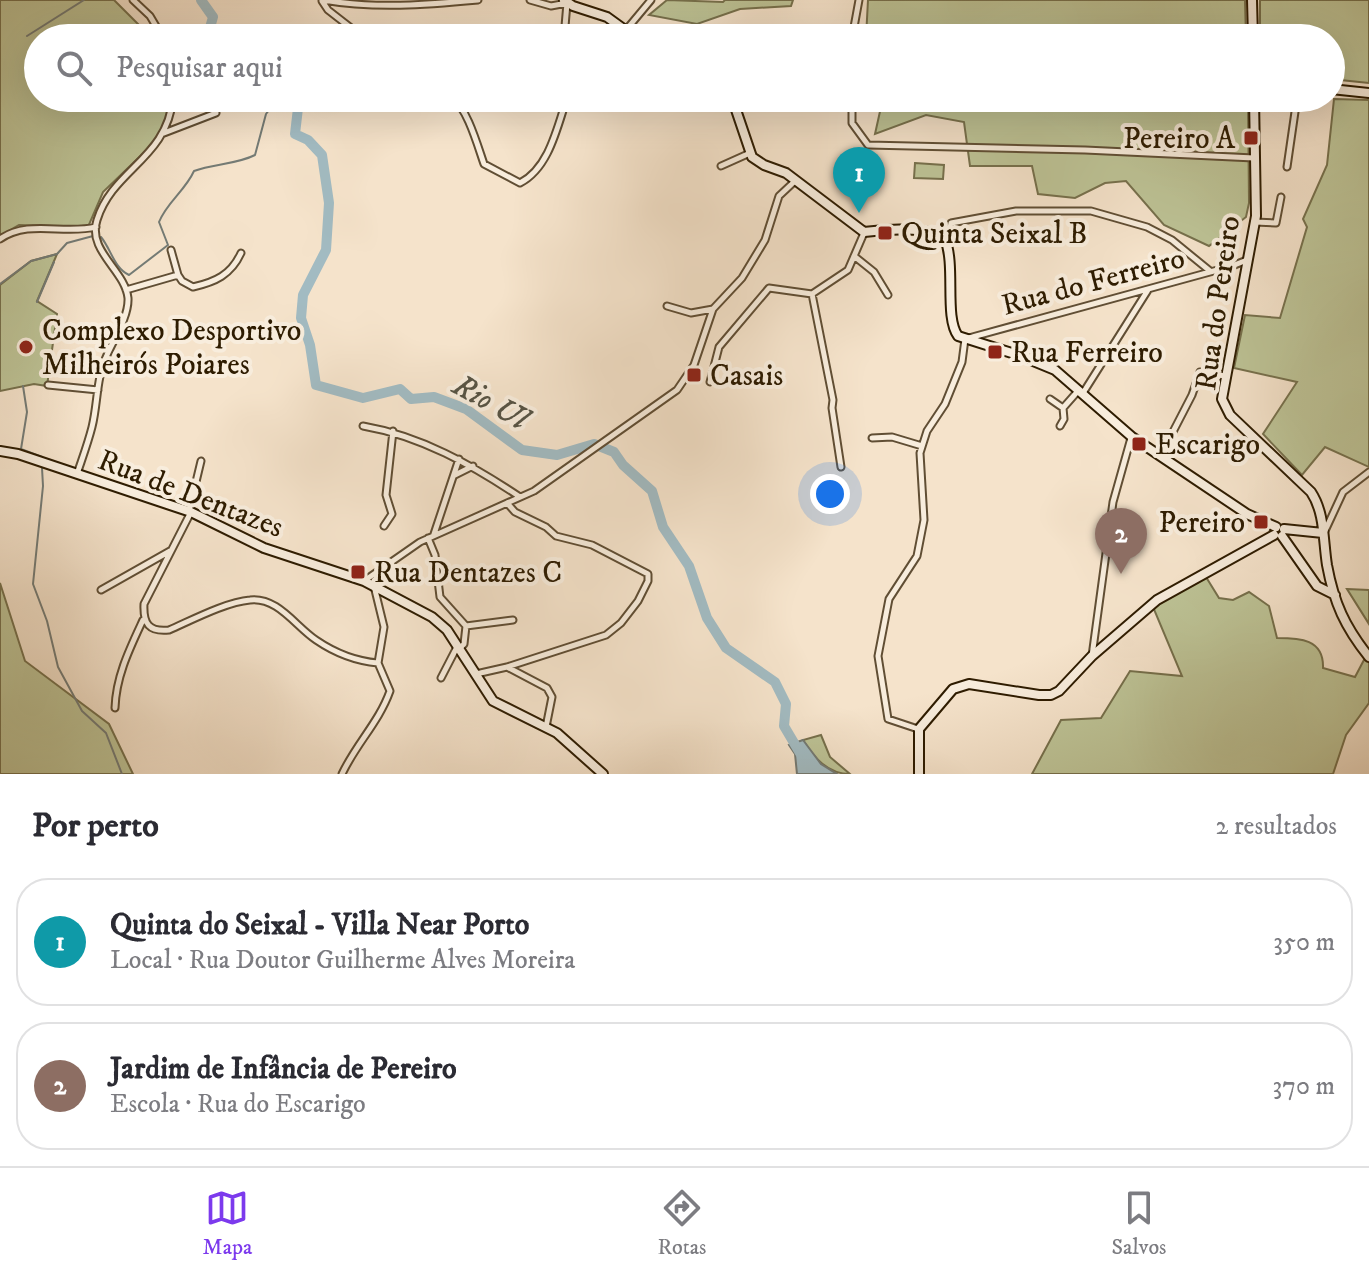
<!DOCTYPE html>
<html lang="pt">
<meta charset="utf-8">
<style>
body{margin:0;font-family:"IM FELL DW Pica",serif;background:#f2f2f3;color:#2b2b33}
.you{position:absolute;left:830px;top:494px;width:28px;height:28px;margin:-20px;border:6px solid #fff;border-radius:50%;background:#1a73e8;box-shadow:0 0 0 12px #1a73e833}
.badge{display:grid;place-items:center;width:52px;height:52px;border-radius:50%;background:#7c3aed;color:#fff;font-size:26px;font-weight:700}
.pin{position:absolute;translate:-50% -66px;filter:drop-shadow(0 2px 4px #0008)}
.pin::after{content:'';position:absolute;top:42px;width:28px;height:24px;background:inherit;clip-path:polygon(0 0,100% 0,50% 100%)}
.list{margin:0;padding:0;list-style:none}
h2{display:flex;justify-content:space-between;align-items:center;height:104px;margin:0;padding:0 32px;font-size:34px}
h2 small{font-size:26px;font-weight:400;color:#7c7c81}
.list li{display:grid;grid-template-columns:52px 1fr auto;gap:24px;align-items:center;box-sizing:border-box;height:128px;margin:0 16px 16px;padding:0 16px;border:2px solid #e1e1e2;border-radius:32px}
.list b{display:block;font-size:30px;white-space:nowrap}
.list p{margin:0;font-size:26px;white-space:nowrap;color:#7c7c81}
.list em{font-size:26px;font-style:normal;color:#7c7c81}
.icon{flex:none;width:44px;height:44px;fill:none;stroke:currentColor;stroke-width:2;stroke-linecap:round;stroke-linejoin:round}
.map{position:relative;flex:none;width:1369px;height:774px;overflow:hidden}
.search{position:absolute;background:#fff;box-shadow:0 8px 32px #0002;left:24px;right:24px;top:24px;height:88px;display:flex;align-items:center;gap:20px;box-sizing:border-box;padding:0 28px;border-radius:44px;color:#7c7c81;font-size:30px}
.sheet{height:392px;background:#fff}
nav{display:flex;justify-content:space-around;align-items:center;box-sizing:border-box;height:112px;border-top:2px solid #e1e1e2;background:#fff;font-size:22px;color:#7c7c81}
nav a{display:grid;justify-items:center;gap:4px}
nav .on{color:#7c3aed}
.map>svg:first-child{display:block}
.green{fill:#bdc396;stroke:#76704c;stroke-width:2}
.water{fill:#a2bbc2;stroke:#747b75;stroke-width:2}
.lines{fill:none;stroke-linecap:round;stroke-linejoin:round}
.stream{stroke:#747b75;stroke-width:2}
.river{stroke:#a2bbc2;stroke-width:10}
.street-casing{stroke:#604e34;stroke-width:9}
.secondary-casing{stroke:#2e1c01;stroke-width:12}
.street{stroke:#f8eddd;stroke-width:5}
.secondary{stroke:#f8eddd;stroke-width:8}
.poi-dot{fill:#8f2418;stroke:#f8eddd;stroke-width:3}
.labels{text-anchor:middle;stroke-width:8;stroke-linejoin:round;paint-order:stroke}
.poi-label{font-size:30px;fill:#2e1c01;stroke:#f8eddd;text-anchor:start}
.street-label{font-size:30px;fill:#2e1c01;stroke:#f8eddd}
.water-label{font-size:32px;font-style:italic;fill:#575445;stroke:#f8eddd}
</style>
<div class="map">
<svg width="1369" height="774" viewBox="0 0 1369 774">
<rect width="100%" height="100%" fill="#f5e3cb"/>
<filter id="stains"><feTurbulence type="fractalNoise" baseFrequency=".0025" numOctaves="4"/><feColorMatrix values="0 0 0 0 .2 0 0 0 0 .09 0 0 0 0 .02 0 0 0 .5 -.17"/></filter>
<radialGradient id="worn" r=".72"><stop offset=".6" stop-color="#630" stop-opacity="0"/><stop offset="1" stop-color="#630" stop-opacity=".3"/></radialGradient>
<path class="green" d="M0 0H114L152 38H38V98H170L167 120 156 141 103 192 88 227 19 225 0 236Z
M667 0 723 2 725 0H793L791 6 740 9 697 24 649 15Z
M868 0H1245L1246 38H866Z
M1260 0H1369V83L1331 79V38H1260Z
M883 98H1248L1249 203 1246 217 1209 246 1164 225 1126 181 1105 183 1075 198 1038 194 1032 166H970L964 122 926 115 875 134Z
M1334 99 1369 100V467L1325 447 1302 475 1263 434 1297 382 1234 368 1245 315 1280 318 1307 227 1303 219 1327 165Z
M915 163 944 165 943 179 914 178Z
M57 254 37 301 57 314 47 386 34 384 0 391V285L31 261Z
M1206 577 1219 598 1233 600 1249 592 1269 606 1277 638C1300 638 1324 639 1323 668L1355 677 1365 658 1369 662V703L1346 735 1333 774H1032L1061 720 1101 718 1130 671 1182 676 1153 607Z
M0 583 25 661 109 724 133 774H0Z
M1347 589 1369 590V624Z
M821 735 830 757 850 774C828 774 814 758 803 740Z"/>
<path class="water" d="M803 740 821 764 837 774H797L795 754 789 745Z"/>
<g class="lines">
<path class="stream" d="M27 36 84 0
M101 237C111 249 114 268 129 275L168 245 159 222C167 202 185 191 194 171 213 164 238 164 255 155L266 114 273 105 272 98
M0 284 31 261 57 254 67 243 93 236
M37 302 54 262
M23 386 27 412 21 449 42 457
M42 468 43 486 33 584 47 621 58 667 82 711 106 733 122 774"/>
<path class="river" d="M201 0 213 17 207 38
M273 98 298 108 295 134 308 140 322 155 329 203 326 250 303 295 301 318 310 345 316 385 363 398 400 389 411 399 434 397 466 409 522 450 557 455 594 444 614 452 623 465 652 491 663 527 689 566 707 618 726 648 775 682 786 704 784 726 800 753"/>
<defs>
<path id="street" d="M133 0 150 16 163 38
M323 0C375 9 425 5 478 0
M530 0 551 6 567 3 564 38
M322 1 328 10 364 38
M626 30 651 0
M852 38 859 0
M452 98C467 107 478 147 484 164L520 183C549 168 557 128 567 98
M852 98V123L868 145 1085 150 1254 158
M164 133 216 113
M721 166 750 153
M1287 167 1297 98
M1255 222 1276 223 1281 197
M0 239C29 219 63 235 96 227
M947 243 951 223 1016 211H1091L1147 227 1172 240 1210 271
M171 250 178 275
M854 256 874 272 888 295
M126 290 178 275 182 281 193 287C215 282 231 275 241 253
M812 294 833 400 832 408 841 467
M667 306 691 313 713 309
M710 382 719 347 769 288 812 294 848 270 864 233
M48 385 98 390
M1083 393 1148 290
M1050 399 1063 408 1064 419 1060 426
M1063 408 1078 391
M363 426C421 436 472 465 520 497
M872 438 892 437 922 446
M1161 455 1192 395 1200 372 1225 376
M77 474C82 459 88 443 92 427 98 403 96 378 107 355 114 339 129 316 128 298 125 270 87 251 97 220 113 169 167 159 173 98
M455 475 473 466
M189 511 201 461
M191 512 144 604C143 624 149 632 169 630 192 620 226 602 250 600 278 597 295 626 316 640 335 653 355 661 378 663
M384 526 392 514 386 495 393 431
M1324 533 1343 492 1369 472
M434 534 459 459
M428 538 435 555 440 597 466 626 464 644 459 649
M364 581 420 542 534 491 677 390 694 365 713 309 742 278 765 240 779 196 795 181
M101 590 170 551
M466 626 513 620
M1092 656 1113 502 1131 438
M507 667 606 635 621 623 638 601 648 581V574L592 545 556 536 546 527 515 512 507 503
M476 674 507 667 547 688 552 697 546 727
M441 678 457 647
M115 708C116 676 130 648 143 620
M918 729 888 719 878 656 889 599 917 556 924 520 920 453 927 431 945 404 962 362 965 339 1232 266 1247 260
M342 774C356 744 379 722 390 691L378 663 384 627 374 586 379 573"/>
<path id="secondary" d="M564 0 573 6 607 17 636 38
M1252 0 1253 38
M1331 89 1369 93
M732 98 752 157 764 165 786 173 864 232C885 229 929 226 945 239 956 266 944 317 958 336L1021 356 1055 370 1132 437 1247 514 1276 527
M1254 98 1256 216 1222 399 1230 415 1311 492C1325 513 1323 540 1327 565 1334 603 1345 627 1369 657
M0 451 18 454 167 504 191 512 264 548 364 581 432 617 447 630 493 701 557 733 603 774
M1284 529 1323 533
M1282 536 1317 586 1335 595
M919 774V729L953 689 969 684 1039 695H1051L1059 691 1092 656 1157 600 1274 535"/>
</defs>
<use href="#street" class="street-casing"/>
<use href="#secondary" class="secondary-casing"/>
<use href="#street" class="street"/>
<use href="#secondary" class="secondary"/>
</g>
<g class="poi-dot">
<rect x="1243" y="130" width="16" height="16" rx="4"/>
<rect x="877" y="225" width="16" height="16" rx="4"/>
<circle cx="26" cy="347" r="8"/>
<rect x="987" y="344" width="16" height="16" rx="4"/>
<rect x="686" y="367" width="16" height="16" rx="4"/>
<rect x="1131" y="436" width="16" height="16" rx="4"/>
<rect x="1253" y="514" width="16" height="16" rx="4"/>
<rect x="350" y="564" width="16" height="16" rx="4"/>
</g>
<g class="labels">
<g class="poi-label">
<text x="1235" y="148" text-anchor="end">Pereiro A</text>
<text x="901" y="243">Quinta Seixal B</text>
<text x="42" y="340">Complexo Desportivo<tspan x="42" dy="34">Milheirós Poiares</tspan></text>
<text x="1011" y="362">Rua Ferreiro</text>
<text x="710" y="385">Casais</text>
<text x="1155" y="454">Escarigo</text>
<text x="1245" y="532" text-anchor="end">Pereiro</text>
<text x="374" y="582">Rua Dentazes C</text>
</g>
<g class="street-label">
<text transform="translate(1093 281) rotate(-15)" y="10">Rua do Ferreiro</text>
<text transform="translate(1217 303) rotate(-82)" y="10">Rua do Pereiro</text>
<text transform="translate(191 493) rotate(21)" y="10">Rua de Dentazes</text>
</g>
<g class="water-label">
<text transform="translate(491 401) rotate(29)" y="11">Rio Ul</text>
</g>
</g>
<rect width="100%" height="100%" filter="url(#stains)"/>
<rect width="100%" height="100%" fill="url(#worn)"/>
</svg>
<div class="you"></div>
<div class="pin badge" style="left:859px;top:213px;background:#0f9aa8">1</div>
<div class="pin badge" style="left:1121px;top:574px;background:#8d6e63">2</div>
<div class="search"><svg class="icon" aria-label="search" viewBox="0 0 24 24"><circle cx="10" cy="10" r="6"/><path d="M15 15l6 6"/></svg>Pesquisar aqui</div>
</div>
<section class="sheet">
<h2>Por perto<small>2 resultados</small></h2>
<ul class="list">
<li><span class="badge" style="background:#0f9aa8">1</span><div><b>Quinta do Seixal - Villa Near Porto</b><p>Local · Rua Doutor Guilherme Alves Moreira</p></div><em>350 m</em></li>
<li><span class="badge" style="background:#8d6e63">2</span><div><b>Jardim de Infância de Pereiro</b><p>Escola · Rua do Escarigo</p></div><em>370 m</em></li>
</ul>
</section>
<nav>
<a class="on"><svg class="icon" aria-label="map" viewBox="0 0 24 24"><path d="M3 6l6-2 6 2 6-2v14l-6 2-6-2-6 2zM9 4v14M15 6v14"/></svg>Mapa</a>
<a><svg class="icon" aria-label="directions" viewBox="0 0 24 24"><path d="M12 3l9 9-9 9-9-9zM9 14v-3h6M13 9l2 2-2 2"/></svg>Rotas</a>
<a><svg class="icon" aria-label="saved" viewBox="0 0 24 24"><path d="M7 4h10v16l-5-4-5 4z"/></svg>Salvos</a>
</nav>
